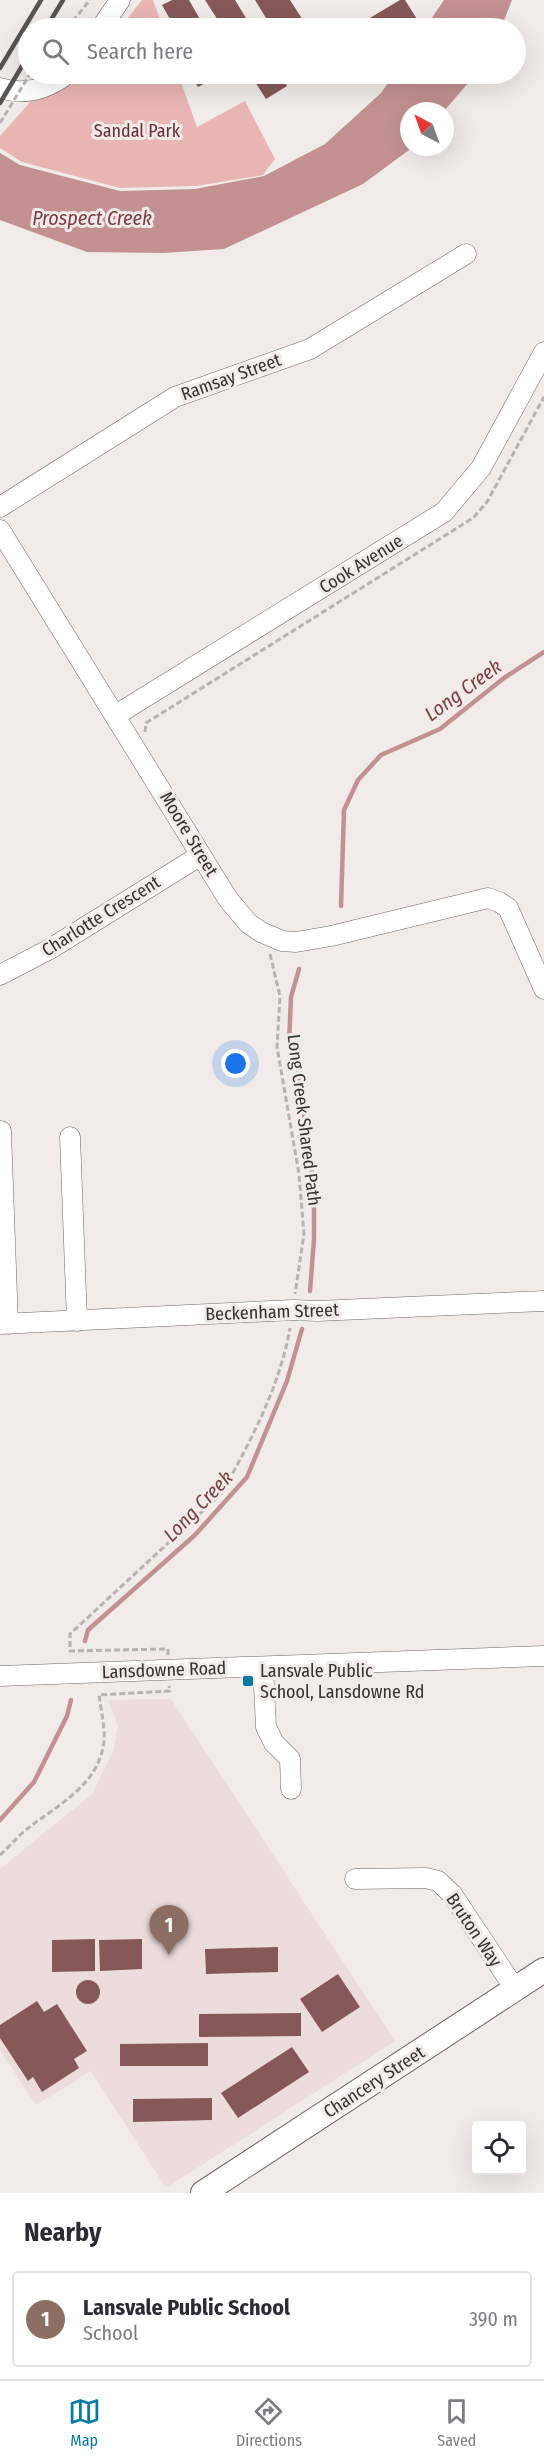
<!DOCTYPE html>
<style>
body{margin:0;font-family:"Fira Sans Condensed",sans-serif;background:#f7f7f7;color:#2b2b33}
.controls{position:absolute;right:18px;bottom:18px;display:grid;overflow:hidden;border-radius:6px;box-shadow:0 6px 24px #0002}
.controls button{width:54px;height:54px;display:grid;place-items:center;padding:0;border:0;border-bottom:2px solid #e1e1e2;background:#fff;color:#2b2b33;font:30px sans-serif}
.compass{position:absolute;left:400px;top:102px;width:54px;height:54px;border-radius:50%;background:#fff;box-shadow:0 6px 24px #0002;rotate:319deg}
.you{position:absolute;left:236px;top:1064px;width:21px;height:21px;margin:-15px;border:4px solid #fff;border-radius:50%;background:#1a73e8;box-shadow:0 0 0 9px #1a73e833}
.badge{display:grid;place-items:center;width:39px;height:39px;border-radius:50%;background:#067ca4;color:#fff;font-size:20px;font-weight:700}
.pin{position:absolute;translate:-50% -50px;filter:drop-shadow(0 2px 3px #0008)}
.pin::after{content:'';position:absolute;top:32px;width:21px;height:18px;background:inherit;clip-path:polygon(0 0,100% 0,50% 100%)}
.list{margin:0;padding:0;list-style:none}
h2{display:flex;justify-content:space-between;align-items:center;height:78px;margin:0;padding:0 24px;font-size:26px}
h2 small{font-size:20px;font-weight:400;color:#7c7c81}
.list li{display:grid;grid-template-columns:39px 1fr auto;gap:18px;align-items:center;box-sizing:border-box;height:96px;margin:0 12px 12px;padding:0 12px;border:2px solid #e1e1e2;border-radius:6px}
.list b{display:block;font-size:22px;white-space:nowrap}
.list p{margin:0;font-size:20px;white-space:nowrap;color:#7c7c81}
.list em{font-size:20px;font-style:normal;color:#7c7c81}
.icon{flex:none;width:33px;height:33px;fill:none;stroke:currentColor;stroke-width:2;stroke-linecap:round;stroke-linejoin:round}
.map{position:relative;flex:none;width:544px;height:2193px;overflow:hidden}
.search{position:absolute;background:#fff;box-shadow:0 6px 24px #0002;left:18px;right:18px;top:18px;height:66px;display:flex;align-items:center;gap:15px;box-sizing:border-box;padding:0 21px;border-radius:33px;color:#7c7c81;font-size:22px}
.sheet{height:186px;background:#fff}
nav{display:flex;justify-content:space-around;align-items:center;box-sizing:border-box;height:84px;border-top:2px solid #e1e1e2;background:#fff;font-size:16px;color:#7c7c81}
nav a{display:grid;justify-items:center;gap:3px}
nav .on{color:#067ca4}
.map>svg:first-child{display:block}
.built{fill:#ecdcdc}
.green{fill:#e9b6b5}
.water{fill:#c39191}
.lines{fill:none;stroke-linecap:round;stroke-linejoin:round}
.stream{stroke:#c39191;stroke-width:4.5}
.building{fill:#865958}
.minor-casing{stroke:#6c6666;stroke-width:21}
.major-casing{stroke:#6c6666;stroke-width:26}
.path{stroke:#b8b3b2;stroke-width:3;stroke-dasharray:6 3;stroke-linecap:butt}
.minor{stroke:#fff;stroke-width:20}
.major{stroke:#fff;stroke-width:24}
.rail{stroke:#585454;stroke-width:4.5}
.path-bridge{stroke:#b8b3b2;stroke-width:3;stroke-dasharray:6 3;stroke-linecap:butt}
.poi-dot{fill:#067ca4;stroke:#f1ebea;stroke-width:2}
.labels{text-anchor:middle;stroke-width:6;stroke-linejoin:round;paint-order:stroke}
.park-label{font-size:18px;fill:#6d2d30;stroke:#f1ebea}
.street-label{font-size:18px;fill:#363333;stroke:#f1ebea}
.poi-label{font-size:18px;fill:#363333;stroke:#f1ebea;text-anchor:start}
.water-label{font-size:20px;font-style:italic;fill:#7d3c3d;stroke:#f1ebea}
</style>
<div class="map">
<svg width="544" height="2193" viewBox="0 0 544 2193">
<rect width="100%" height="100%" fill="#f1ebea"/>
<path class="built" d="M171 1699 395 2041 166 2188 91 2071 36 2105 0 2050V1869L92 1794 114 1749 118 1725 108 1700Z"/>
<path class="green" d="M142 0H153L163 28H120Z
M86 74H178L197 127 245 101 275 159 263 175 196 186 120 188 22 162 0 148V136L31 101 82 80Z"/>
<path class="water" d="M444 0H512L501 28H425Z
M394 74H476L444 111H409V147H413L363 184 224 249 163 253 87 252 0 220V153L20 165 120 191 195 189 264 176 325 144 381 93Z"/>
<g class="lines">
<path class="stream" d="M341 906 344 810 358 780 381 755 440 729 504 678 544 652
M299 969 291 997 289 1044 298 1069 314 1188V1239L310 1291
M85 1641 88 1630 195 1535 247 1477 287 1381 302 1329
M0 1820 34 1782 67 1716 71 1700"/>
</g>
<path class="building" d="M172 0H189L205 28H175L162 5Z
M205 0H235L252 28H223Z
M255 0H290L308 28H272Z
M400 0H405L420 24 413 28H353Z
M191 74H222L198 87Z
M250 74H280L287 86 266 99Z
M316 74H339L322 84Z
M95 1939V1971L52 1972V1940Z
M142 1939V1969L100 1971 99 1940Z
M278 1947V1972L206 1974 205 1949Z
M338 1974 360 2007 322 2032 300 1999Z
M76 1992a12 12 0 1 1 24 0a12 12 0 1 1-24 0Z
M37 2001 44 2012 57 2004 87 2051 74 2059 79 2068 42 2092 33 2077 28 2081 0 2038V2025Z
M301 2013V2036L199 2037V2014Z
M208 2043V2066H120V2044Z
M292 2047 309 2072 238 2118 221 2093Z
M212 2098V2120L133 2122V2099Z"/>
<g class="lines">
<defs>
<path id="minor" d="M101 28 120 0
M0 88C25 96 47 89 67 74
M0 507 175 397 310 349 466 254
M0 530 228 899 248 923 261 932 282 941 296 942 331 936 488 898 499 902 508 908 544 989
M116 715 444 512 481 468 544 352
M0 975 50 949 201 855
M1 1131 8 1324
M70 1137 77 1321
M0 1324 293 1310 317 1311 544 1301
M263 1667 266 1727 274 1743 290 1759 291 1789
M0 1676 544 1656
M355 1879 426 1878 438 1881 452 1894 515 1989"/>
<path id="major" d="M203 2193 544 1970"/>
</defs>
<use href="#minor" class="minor-casing"/>
<use href="#major" class="major-casing"/>
<path class="path" d="M67 28 90 0
M145 732 146 723 473 518 487 502 544 397
M270 954 280 996 277 1047 299 1174 304 1234 295 1294
M168 1655V1649L70 1651V1634L221 1494C250 1443 280 1386 290 1328
M0 1855C9 1847 17 1837 27 1829 57 1805 99 1786 104 1741 105 1726 101 1710 99 1695L170 1691 169 1686"/>
<use href="#minor" class="minor"/>
<use href="#major" class="major"/>
<path class="rail" d="M46 28 63 0
M0 68 41 0
M0 103 28 56"/>
<path class="path-bridge" d="M0 123 30 74"/>
</g>
<rect class="poi-dot" x="242" y="1675" width="12" height="12" rx="3"/>
<g class="labels">
<g class="park-label">
<text x="137" y="137">Sandal Park</text>
</g>
<g class="street-label">
<text transform="translate(231 377) rotate(-20)" y="6">Ramsay Street</text>
<text transform="translate(361 564) rotate(-32)" y="6">Cook Avenue</text>
<text transform="translate(189 834) rotate(59)" y="6">Moore Street</text>
<text transform="translate(101 916) rotate(-32)" y="6">Charlotte Crescent</text>
<text transform="translate(304 1120) rotate(83)" y="6">Long Creek Shared Path</text>
<text transform="translate(272 1312) rotate(-2)" y="6">Beckenham Street</text>
<text transform="translate(164 1670) rotate(-2)" y="6">Lansdowne Road</text>
<text transform="translate(474 1930) rotate(56)" y="6">Bruton Way</text>
<text transform="translate(374 2082) rotate(-33)" y="6">Chancery Street</text>
</g>
<g class="poi-label">
<text x="260" y="1677">Lansvale Public<tspan x="260" dy="21">School, Lansdowne Rd</tspan></text>
</g>
<g class="water-label">
<text x="92" y="225">Prospect Creek</text>
<text transform="translate(463 690) rotate(-36)" y="7">Long Creek</text>
<text transform="translate(198 1506) rotate(-46)" y="7">Long Creek</text>
</g>
</g>
</svg>
<div class="controls">
<button><svg class="icon" aria-label="locate" viewBox="0 0 24 24"><circle cx="12" cy="12" r="6"/><path d="M12 2v4M12 18v4M2 12h4M18 12h4"/></svg></button>
</div>
<svg class="compass" viewBox="-18 -18 36 36"><path d="M0-13l5 13h-10z" fill="#e53935"/><path d="M0 13l5-13h-10z" fill="#7c7c81"/></svg>
<div class="you"></div>
<div class="pin badge" style="left:169px;top:1955px;background:#8d6e63">1</div>
<div class="search"><svg class="icon" aria-label="search" viewBox="0 0 24 24"><circle cx="10" cy="10" r="6"/><path d="M15 15l6 6"/></svg>Search here</div>
</div>
<section class="sheet">
<h2>Nearby<small></small></h2>
<ul class="list">
<li><span class="badge" style="background:#8d6e63">1</span><div><b>Lansvale Public School</b><p>School</p></div><em>390 m</em></li>
</ul>
</section>
<nav>
<a class="on"><svg class="icon" aria-label="map" viewBox="0 0 24 24"><path d="M3 6l6-2 6 2 6-2v14l-6 2-6-2-6 2zM9 4v14M15 6v14"/></svg>Map</a>
<a><svg class="icon" aria-label="directions" viewBox="0 0 24 24"><path d="M12 3l9 9-9 9-9-9zM9 14v-3h6M13 9l2 2-2 2"/></svg>Directions</a>
<a><svg class="icon" aria-label="saved" viewBox="0 0 24 24"><path d="M7 4h10v16l-5-4-5 4z"/></svg>Saved</a>
</nav>
